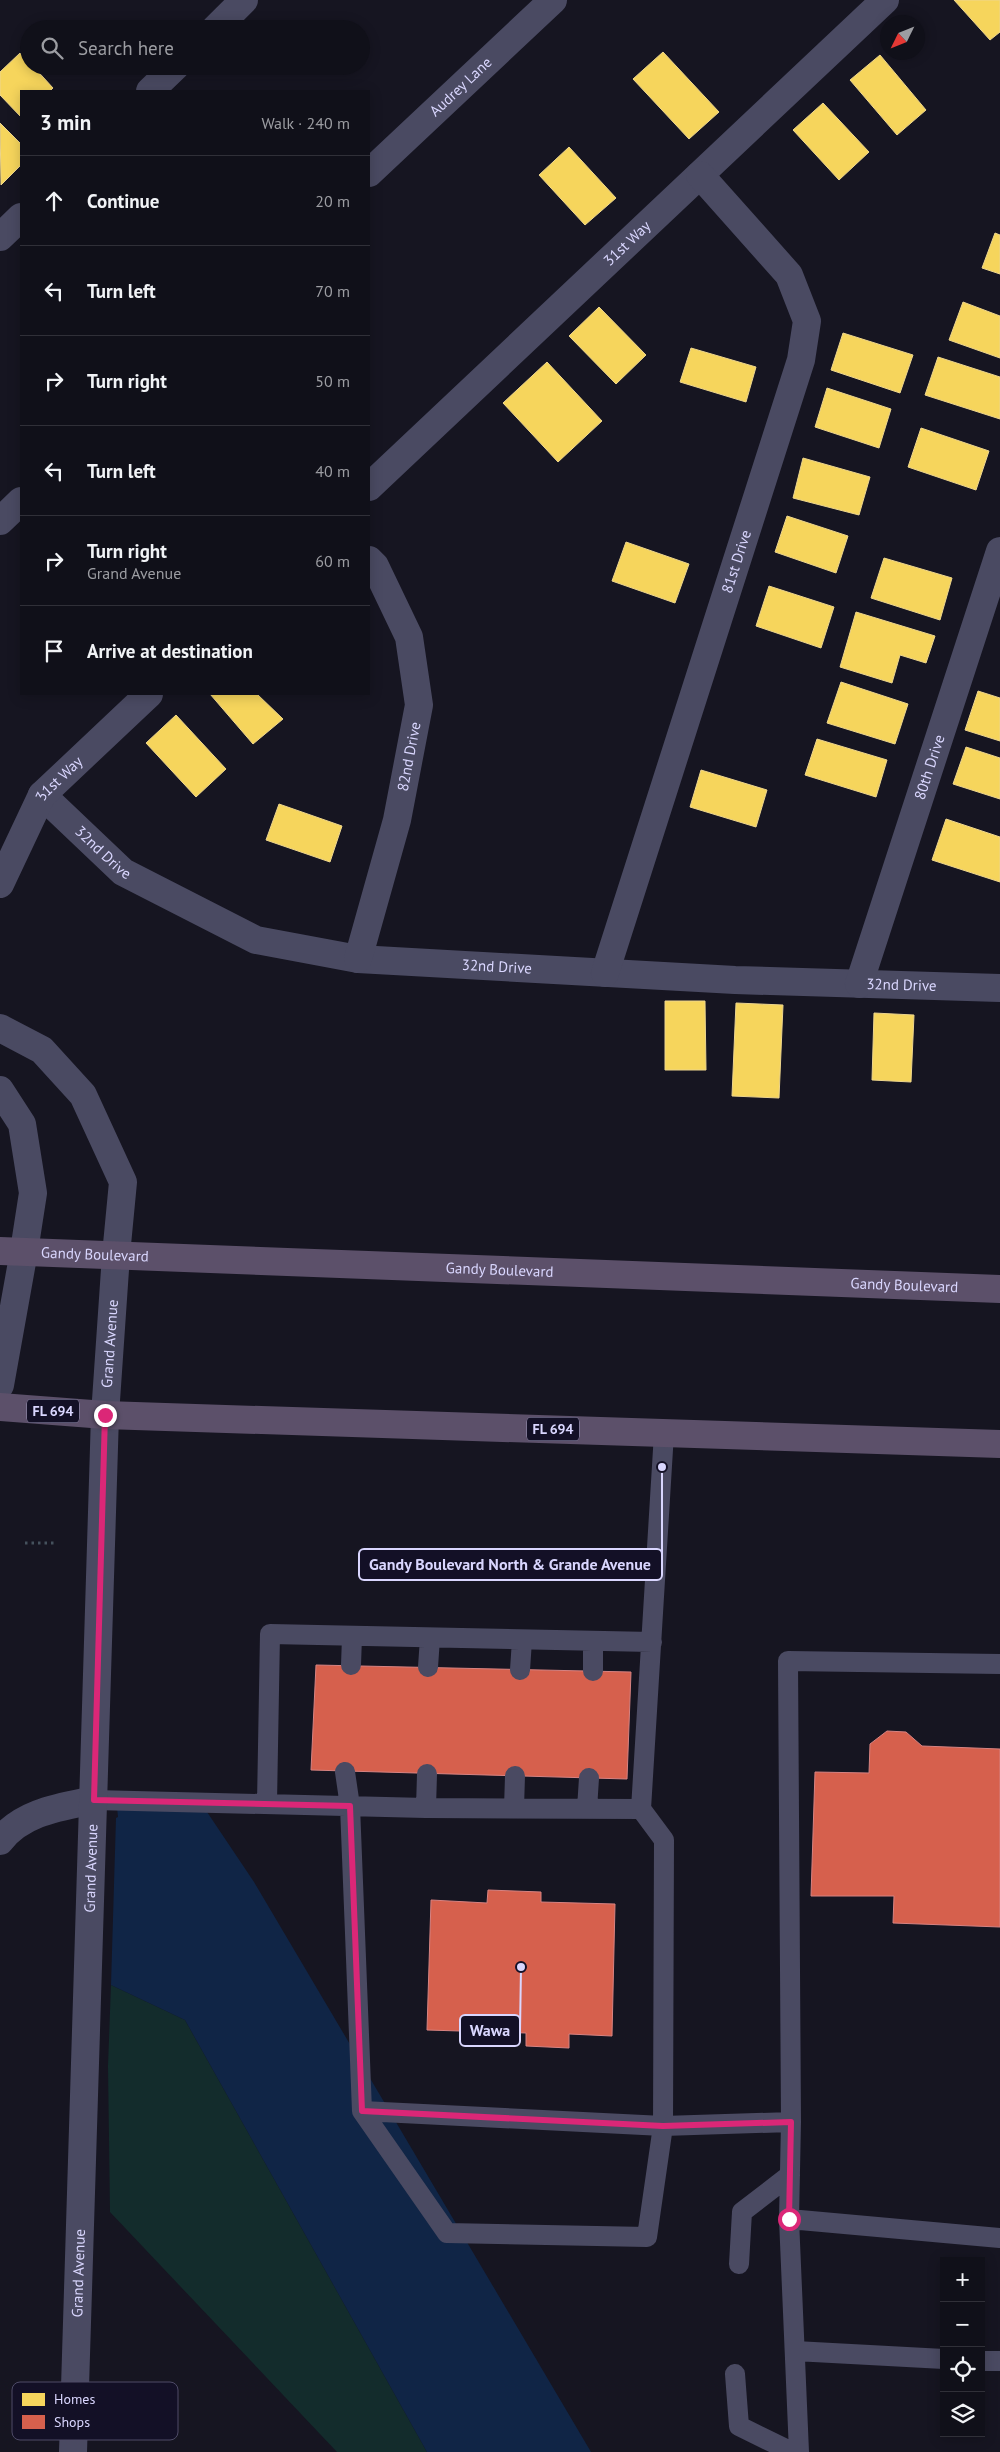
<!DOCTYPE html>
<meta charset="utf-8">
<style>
body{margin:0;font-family:"PT Sans",sans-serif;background:#191922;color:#f1f3f6}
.controls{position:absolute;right:15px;bottom:15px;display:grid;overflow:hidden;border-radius:0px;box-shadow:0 2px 12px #0003}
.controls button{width:45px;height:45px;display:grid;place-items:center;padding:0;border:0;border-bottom:1px solid #303038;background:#101019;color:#f1f3f6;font:25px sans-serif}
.compass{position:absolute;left:880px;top:15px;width:45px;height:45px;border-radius:50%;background:#101019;box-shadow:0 2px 12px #0003;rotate:227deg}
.stop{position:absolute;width:15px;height:15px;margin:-11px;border:4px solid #db2777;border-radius:50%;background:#fff}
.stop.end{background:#db2777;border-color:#fff;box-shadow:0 1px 5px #0008}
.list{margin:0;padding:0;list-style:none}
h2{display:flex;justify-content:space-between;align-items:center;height:65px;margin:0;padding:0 20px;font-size:21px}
h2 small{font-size:16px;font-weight:400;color:#9c9da2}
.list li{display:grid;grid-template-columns:32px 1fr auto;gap:15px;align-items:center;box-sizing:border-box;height:90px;padding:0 20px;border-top:1px solid #303038}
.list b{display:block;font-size:19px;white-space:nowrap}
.list p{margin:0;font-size:16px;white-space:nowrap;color:#9c9da2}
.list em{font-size:16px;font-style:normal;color:#9c9da2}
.icon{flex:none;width:28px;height:28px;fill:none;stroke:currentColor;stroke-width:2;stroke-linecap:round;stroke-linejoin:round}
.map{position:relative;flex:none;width:1000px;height:2452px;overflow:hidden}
.search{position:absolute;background:#101019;box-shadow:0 2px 12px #0003;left:20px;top:20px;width:350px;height:55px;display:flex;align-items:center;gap:12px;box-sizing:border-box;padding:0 18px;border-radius:28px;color:#9c9da2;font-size:19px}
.panel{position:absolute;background:#101019;box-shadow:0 2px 12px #0003;left:20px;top:90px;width:350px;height:605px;border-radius:0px}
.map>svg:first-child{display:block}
.green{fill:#132c2c}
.water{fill:#102546}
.homes{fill:#f6d55c;stroke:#edd58d}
.shops{fill:#d6604d;stroke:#d78382}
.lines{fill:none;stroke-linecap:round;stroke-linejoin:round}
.path{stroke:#44515d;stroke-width:3;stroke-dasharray:2.5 4;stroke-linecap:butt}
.service{stroke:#4a4a62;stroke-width:20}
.minor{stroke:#4a4a62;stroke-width:28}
.tertiary{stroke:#4a4a62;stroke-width:28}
.trunk{stroke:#5c506a;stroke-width:28}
.route{stroke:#db2777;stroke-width:6}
.labels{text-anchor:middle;stroke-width:5;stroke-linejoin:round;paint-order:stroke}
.shield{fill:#131026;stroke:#9e9bbd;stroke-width:1}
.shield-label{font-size:14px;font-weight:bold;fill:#d9d6fe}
.street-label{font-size:15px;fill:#d9d6fe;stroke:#131026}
.key{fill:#131026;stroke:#4e4b67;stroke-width:1}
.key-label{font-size:14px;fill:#d9d6fe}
.leader{fill:none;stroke:#d9d6fe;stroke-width:2}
.callout-dot{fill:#d9d6fe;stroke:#131026;stroke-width:2}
.callout{fill:#131026;stroke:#d9d6fe;stroke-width:2}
.callout-label{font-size:16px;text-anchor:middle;font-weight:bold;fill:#d9d6fe}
</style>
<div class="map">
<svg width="1000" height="2452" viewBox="0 0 1000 2452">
<rect width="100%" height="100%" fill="#161521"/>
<path class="green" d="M111 1985 185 2020 427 2452H337L110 2212 108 2066Z"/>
<path class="water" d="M116 1798 199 1800 254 1882 591 2452H427L185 2020 111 1985 116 1818 118 1817Z"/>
<path class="homes" d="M954 0H1000V32L990 40Z
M663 52 719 112 689 139 633 79Z
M20 53 29 62V66H33L53 88 50 91H21V117L0 95V72Z
M880 55 926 110 897 135 850 80Z
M823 103 869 152 839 180 793 130Z
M0 123 21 144V165L1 185Z
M569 147 616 198 585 225 539 175Z
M995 233 1000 235V274L982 268Z
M963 302 1000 316V358L949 340Z
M599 307 646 355 616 384 569 336Z
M843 333 913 355 900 393 831 370Z
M691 348 756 367 746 402 680 382Z
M938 357 1000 377V419L925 395Z
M547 362 602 421 558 462 503 403Z
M827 388 891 409 879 448 815 427Z
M921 428 989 451 976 490 908 467Z
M803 458 870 477 859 515 793 498Z
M787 516 848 536 836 573 775 552Z
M626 542 689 564 675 603 612 581Z
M884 558 952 578 940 620 871 598Z
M769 586 834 607 821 648 756 626Z
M856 612 935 636 926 663 900 655 892 683 840 667Z
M841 682 908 704 895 744 827 723Z
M978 691 1000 698V741L965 730Z
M210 694H257L283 719 253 744Z
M176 715 226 769 196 797 146 743Z
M817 739 887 760 876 797 805 775Z
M966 747 1000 758V799L953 784Z
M701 770 767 790 756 827 690 807Z
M279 804 342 826 330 862 266 840Z
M946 819 1000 837V882L932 860Z
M665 1001H705L706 1070H665Z
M736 1003 783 1005 779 1098 732 1096Z
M874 1013 914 1015 911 1082 872 1080Z"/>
<path class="shops" d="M316 1665 631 1672 627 1779 311 1770Z
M887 1731 906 1732 922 1746 1000 1749V1927L893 1923 894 1896H811L815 1772 869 1773 870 1744Z
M488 1890 541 1892V1902L615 1904 612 2036 569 2034V2048L526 2046V2033L427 2030 431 1900 487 1903Z"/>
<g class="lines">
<path class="path" d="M25 1543H55"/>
<path class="service" d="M1000 1664 788 1661 791 2122 789 2219 1000 2238
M351 1665 352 1637
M428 1667 430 1638
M520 1670 522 1640
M593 1671V1642
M345 1772 350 1806 362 2111 663 2126 791 2122
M94 1800 426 1808 641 1809 664 1433
M267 1803 270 1634 652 1642
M426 1808 427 1774
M514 1808 515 1776
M587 1809 589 1778
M362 2111 447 2233 647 2237 663 2126 664 1840 641 1809
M789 2219 799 2452
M739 2264 742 2212 790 2175
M795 2351 944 2359
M981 2361H1000
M735 2374 739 2426 792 2452"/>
<g class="minor">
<path d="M215 29 244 0"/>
<path d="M150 91 176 66"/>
<path id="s1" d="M369 173 553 0"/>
<path d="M0 237 21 217"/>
<path id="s2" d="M369 487 885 0"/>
<path d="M0 521 21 501"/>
<path id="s3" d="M42 795 123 872 256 940 358 959 735 980 1000 988"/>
<path id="s4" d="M0 884 42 795 149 694"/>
<path id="s5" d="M358 959 397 820 419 705 409 637 375 566 369 560"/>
<path id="s6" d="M605 973 801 360 807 321 789 275 700 175"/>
<path id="s7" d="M859 984 1000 551"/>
<path d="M0 1028 42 1050 83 1095 123 1182 116 1255"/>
<path d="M0 1090 22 1124 33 1193 24 1251"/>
</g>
<g class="tertiary">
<path d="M0 1385 24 1251"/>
<path d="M0 1841C22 1812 60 1807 94 1800"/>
<path id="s8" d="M73 2452 105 1415 116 1255"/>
</g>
<g class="trunk">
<path id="s9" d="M0 1251 1000 1289"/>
<path d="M0 1407 105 1415 1000 1444"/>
</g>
</g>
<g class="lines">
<path class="route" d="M105 1415 94 1800 350 1806 362 2111 663 2126 791 2122 789 2219"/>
</g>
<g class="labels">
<g class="shield">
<rect x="27" y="1399.5" width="52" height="23" rx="4"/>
<rect x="527" y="1417.5" width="52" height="23" rx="4"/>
</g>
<g class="shield-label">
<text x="53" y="1416">FL 694</text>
<text x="553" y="1434">FL 694</text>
</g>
<g class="street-label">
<text dy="5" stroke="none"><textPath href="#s1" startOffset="126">Audrey Lane</textPath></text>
<text dy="5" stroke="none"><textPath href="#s2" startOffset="355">31st Way</textPath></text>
<text dy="5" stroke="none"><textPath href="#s6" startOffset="432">81st Drive</textPath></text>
<text dy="5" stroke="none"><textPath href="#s5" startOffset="209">82nd Drive</textPath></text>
<text dy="5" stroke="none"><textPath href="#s7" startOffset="228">80th Drive</textPath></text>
<text dy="5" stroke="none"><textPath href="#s4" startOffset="122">31st Way</textPath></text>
<text dy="5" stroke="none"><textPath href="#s3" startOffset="84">32nd Drive</textPath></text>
<text dy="5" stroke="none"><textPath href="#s3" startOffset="504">32nd Drive</textPath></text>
<text dy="5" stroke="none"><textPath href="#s3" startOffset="909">32nd Drive</textPath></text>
<text dy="5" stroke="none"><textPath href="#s9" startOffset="95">Gandy Boulevard</textPath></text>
<text dy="5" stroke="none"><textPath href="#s9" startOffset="500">Gandy Boulevard</textPath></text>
<text dy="5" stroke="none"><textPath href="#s9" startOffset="905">Gandy Boulevard</textPath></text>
<text dy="5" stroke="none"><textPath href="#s8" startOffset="1109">Grand Avenue</textPath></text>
<text dy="5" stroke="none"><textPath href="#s8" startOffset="584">Grand Avenue</textPath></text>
<text dy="5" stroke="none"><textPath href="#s8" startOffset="179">Grand Avenue</textPath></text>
</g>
</g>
<rect x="12" y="2382" width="166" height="58" rx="8" class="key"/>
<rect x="22" y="2393" width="23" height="13" fill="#f6d55c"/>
<rect x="22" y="2415" width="23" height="14" fill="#d6604d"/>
<g class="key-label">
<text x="54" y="2404">Homes</text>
<text x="54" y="2427">Shops</text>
</g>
<path class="leader" d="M662 1467L662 1565M521 1967L520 2031"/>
<g class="callout-dot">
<circle cx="662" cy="1467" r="5"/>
<circle cx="521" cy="1967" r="5"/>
</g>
<g class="callout">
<rect x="359" y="1549" width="303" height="31" rx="5"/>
<rect x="460" y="2015" width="60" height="31" rx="5"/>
</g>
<g class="callout-label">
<text x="510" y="1570">Gandy Boulevard North &amp; Grande Avenue</text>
<text x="490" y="2036">Wawa</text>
</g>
</svg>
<div class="controls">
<button>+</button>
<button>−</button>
<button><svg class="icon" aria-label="locate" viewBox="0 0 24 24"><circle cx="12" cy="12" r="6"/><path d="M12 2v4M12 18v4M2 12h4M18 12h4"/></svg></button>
<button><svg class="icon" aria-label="layers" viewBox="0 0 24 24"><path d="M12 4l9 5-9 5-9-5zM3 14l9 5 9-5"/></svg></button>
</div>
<svg class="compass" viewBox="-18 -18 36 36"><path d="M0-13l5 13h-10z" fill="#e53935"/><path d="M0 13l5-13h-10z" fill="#9c9da2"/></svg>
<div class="stop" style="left:789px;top:2219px"></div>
<div class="stop end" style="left:105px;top:1415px"></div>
<div class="search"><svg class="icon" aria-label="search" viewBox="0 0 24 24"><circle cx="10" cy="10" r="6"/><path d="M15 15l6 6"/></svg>Search here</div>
<section class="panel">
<h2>3 min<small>Walk · 240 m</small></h2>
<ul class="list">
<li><svg class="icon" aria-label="ahead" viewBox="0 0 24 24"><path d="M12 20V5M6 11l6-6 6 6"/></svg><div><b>Continue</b></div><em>20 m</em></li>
<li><svg class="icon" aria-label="left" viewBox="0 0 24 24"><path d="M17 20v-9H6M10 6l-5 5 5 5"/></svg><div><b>Turn left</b></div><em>70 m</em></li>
<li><svg class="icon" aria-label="right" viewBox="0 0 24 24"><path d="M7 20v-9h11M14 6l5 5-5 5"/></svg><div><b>Turn right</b></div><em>50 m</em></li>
<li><svg class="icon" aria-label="left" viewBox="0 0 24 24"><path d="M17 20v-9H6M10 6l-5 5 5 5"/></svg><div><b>Turn left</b></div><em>40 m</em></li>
<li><svg class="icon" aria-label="right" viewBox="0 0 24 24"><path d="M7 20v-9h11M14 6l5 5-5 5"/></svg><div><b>Turn right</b><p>Grand Avenue</p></div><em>60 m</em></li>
<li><svg class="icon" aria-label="arrive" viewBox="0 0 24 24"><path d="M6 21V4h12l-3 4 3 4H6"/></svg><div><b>Arrive at destination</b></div></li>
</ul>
</section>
</div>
